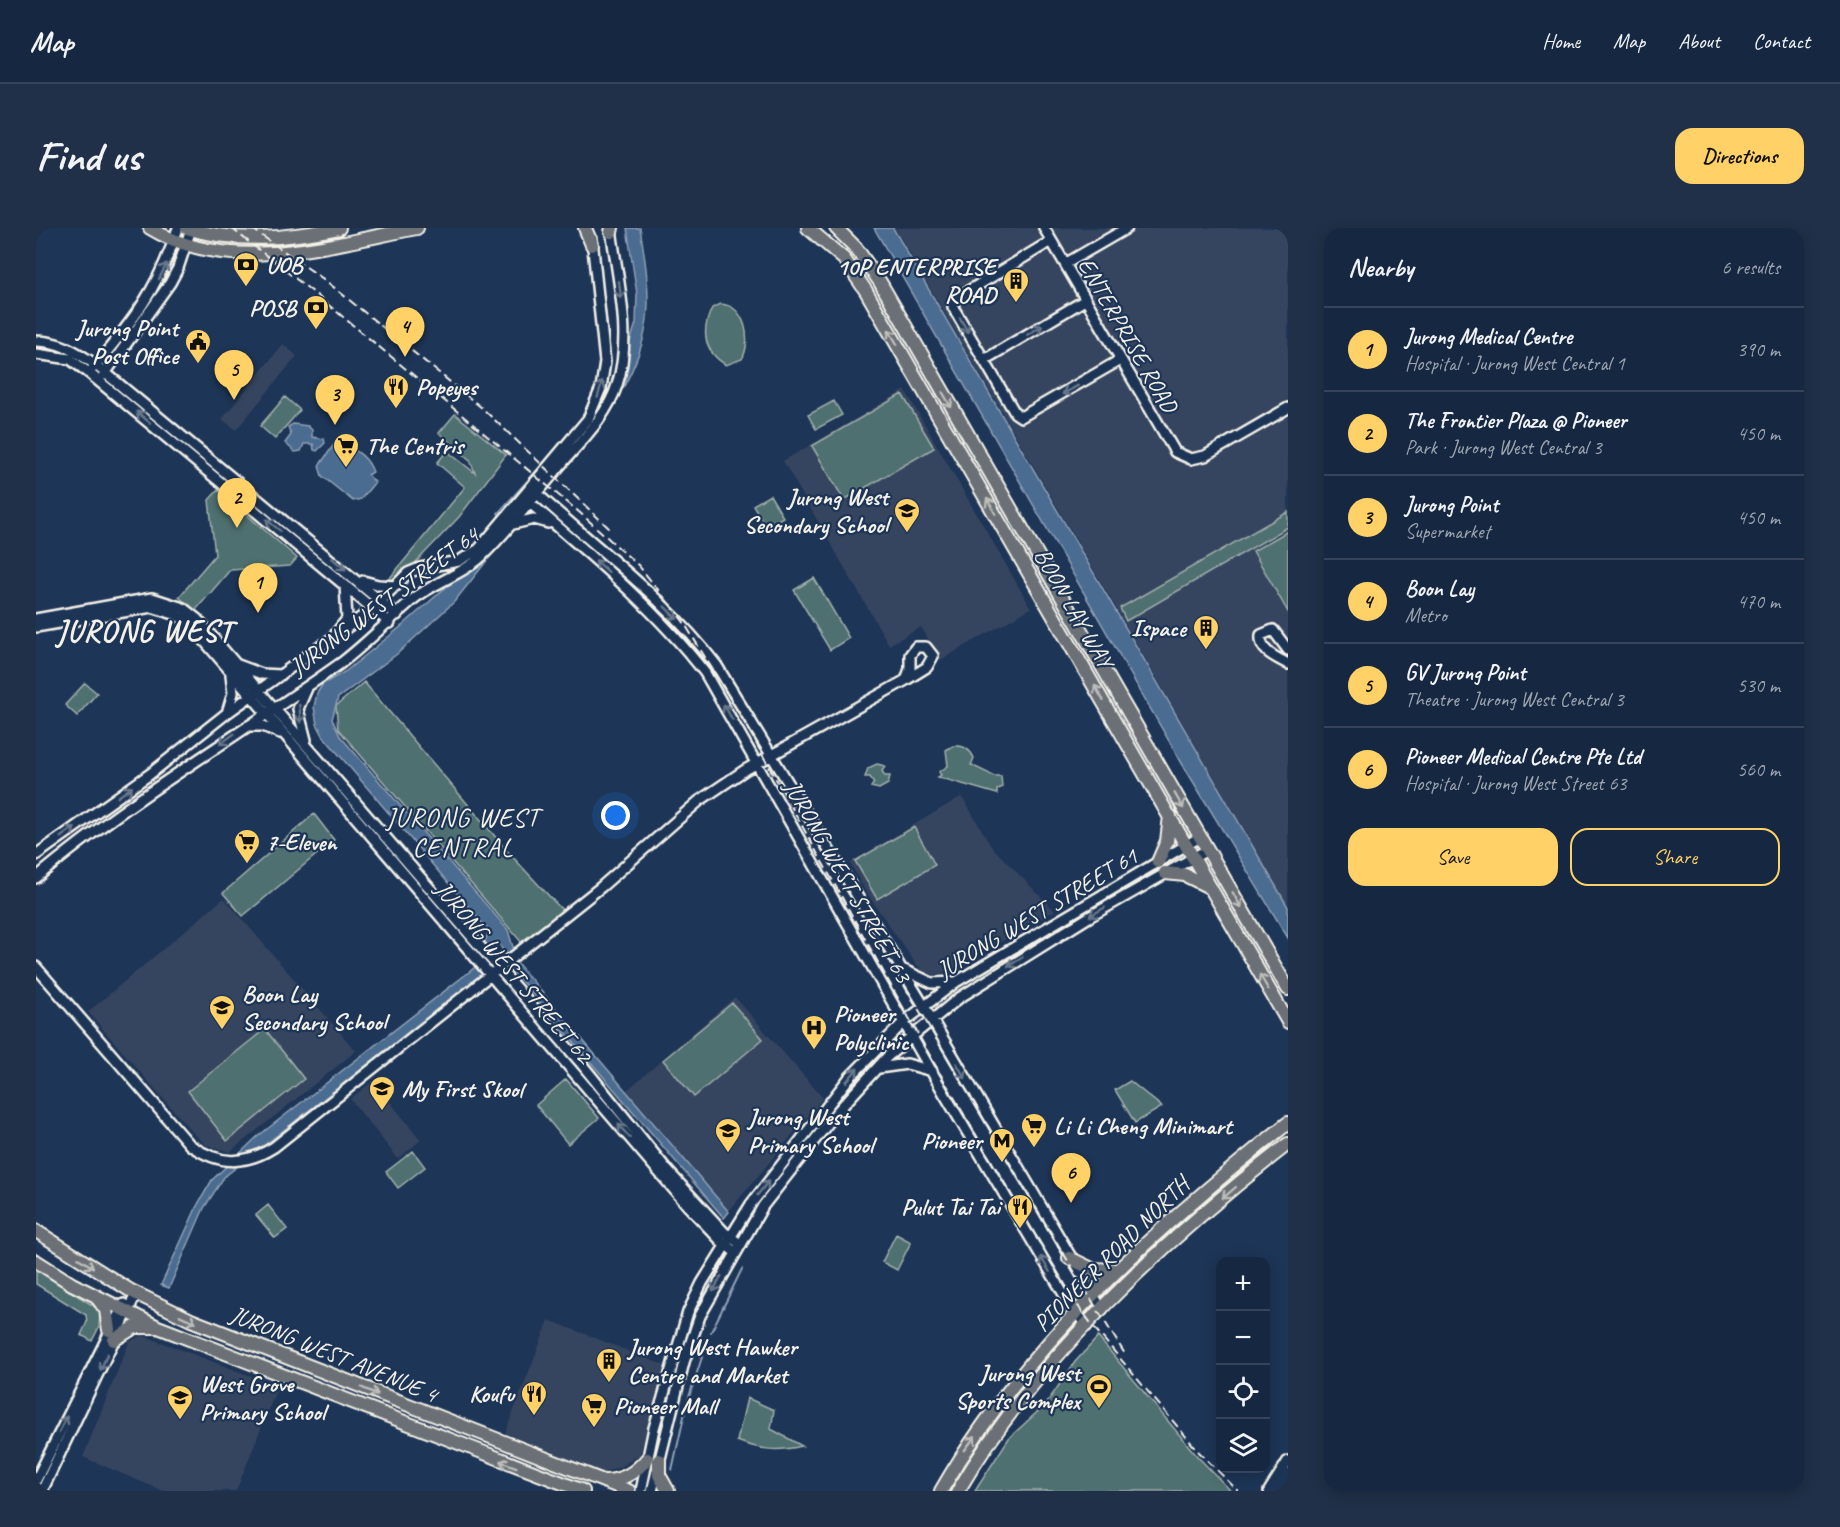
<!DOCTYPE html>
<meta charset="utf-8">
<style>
body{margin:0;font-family:Caveat,sans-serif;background:#1f3048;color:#f1f3f6}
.controls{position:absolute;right:18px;bottom:18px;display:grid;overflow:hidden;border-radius:12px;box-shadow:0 3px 15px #0003}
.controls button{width:54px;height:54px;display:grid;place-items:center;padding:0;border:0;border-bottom:2px solid #35445a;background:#162841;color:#f1f3f6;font:30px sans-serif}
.you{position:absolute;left:580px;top:588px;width:21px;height:21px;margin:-15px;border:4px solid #fff;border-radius:50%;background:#1a73e8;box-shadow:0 0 0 9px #1a73e833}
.badge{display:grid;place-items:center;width:39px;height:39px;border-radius:50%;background:#ffd166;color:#111;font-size:20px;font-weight:700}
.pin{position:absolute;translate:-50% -50px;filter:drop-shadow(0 2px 3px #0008)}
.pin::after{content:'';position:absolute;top:32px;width:21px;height:18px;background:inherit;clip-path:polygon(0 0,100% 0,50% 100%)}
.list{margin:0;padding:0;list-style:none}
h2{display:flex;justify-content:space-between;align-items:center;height:78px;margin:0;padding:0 24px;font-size:26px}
h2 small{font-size:20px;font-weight:400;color:#9ea6b1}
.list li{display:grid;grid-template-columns:39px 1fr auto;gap:18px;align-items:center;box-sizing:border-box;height:84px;padding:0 24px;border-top:2px solid #35445a}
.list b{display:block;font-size:22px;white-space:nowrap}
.list p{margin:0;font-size:20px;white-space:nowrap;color:#9ea6b1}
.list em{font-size:20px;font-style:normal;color:#9ea6b1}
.actions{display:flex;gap:12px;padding:18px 24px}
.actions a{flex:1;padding:14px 0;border:2px solid #ffd166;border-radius:18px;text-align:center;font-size:21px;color:#ffd166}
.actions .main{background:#ffd166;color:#111}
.icon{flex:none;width:33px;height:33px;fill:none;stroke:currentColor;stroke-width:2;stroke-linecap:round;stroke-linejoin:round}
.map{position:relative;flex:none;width:1252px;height:1263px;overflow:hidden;border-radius:18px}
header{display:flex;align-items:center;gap:36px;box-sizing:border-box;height:84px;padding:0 30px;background:#162841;border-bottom:2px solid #35445a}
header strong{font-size:28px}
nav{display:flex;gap:33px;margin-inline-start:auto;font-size:21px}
.intro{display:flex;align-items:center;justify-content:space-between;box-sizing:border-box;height:144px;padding:0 36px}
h1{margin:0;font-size:42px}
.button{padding:15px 27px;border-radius:18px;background:#ffd166;color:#111;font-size:21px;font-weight:700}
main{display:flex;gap:36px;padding:0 36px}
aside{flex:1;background:#162841;border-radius:18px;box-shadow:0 3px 15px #0003}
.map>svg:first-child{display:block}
.built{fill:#34445f}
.green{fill:#507070;stroke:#a2b0ac;stroke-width:1.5}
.water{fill:#4b6c91;stroke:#8fa1b4;stroke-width:1.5}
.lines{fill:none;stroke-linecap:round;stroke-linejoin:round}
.stream{stroke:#8fa1b4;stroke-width:2}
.minor-casing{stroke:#f4f1e8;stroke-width:14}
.major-casing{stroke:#f4f1e8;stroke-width:16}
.minor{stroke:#1d3557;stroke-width:9}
.major{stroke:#6a7074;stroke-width:12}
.rail{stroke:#f4f1e8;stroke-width:2;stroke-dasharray:9 4.5;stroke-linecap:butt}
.oneway{stroke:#68778a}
.oneway2{stroke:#bdbdba}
.labels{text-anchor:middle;stroke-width:4.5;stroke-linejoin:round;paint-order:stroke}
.poi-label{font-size:24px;font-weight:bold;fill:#f4f1e8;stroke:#1d3557;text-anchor:start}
.street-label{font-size:24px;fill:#f4f1e8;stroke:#1d3557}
.neighbourhood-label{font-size:26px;letter-spacing:1.5px;fill:#f4f1e8;stroke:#1d3557}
.district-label{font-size:30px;font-weight:bold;letter-spacing:1.5px;fill:#f4f1e8;stroke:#1d3557}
</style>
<header>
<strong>Map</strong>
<nav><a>Home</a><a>Map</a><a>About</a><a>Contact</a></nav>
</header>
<div class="intro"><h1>Find us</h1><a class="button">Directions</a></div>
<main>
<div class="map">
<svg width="1252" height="1263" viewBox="0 0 1252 1263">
<rect width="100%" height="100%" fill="#1d3557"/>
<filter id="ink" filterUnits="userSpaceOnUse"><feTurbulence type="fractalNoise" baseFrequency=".0167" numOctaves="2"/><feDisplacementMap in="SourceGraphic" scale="12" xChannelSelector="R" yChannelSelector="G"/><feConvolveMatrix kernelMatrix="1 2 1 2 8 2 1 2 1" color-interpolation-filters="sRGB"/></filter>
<g filter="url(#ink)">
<path class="built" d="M859 0H1252V678L1083 385Z
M247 116 261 128 200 202 186 191Z
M869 162 995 380 905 432 885 399 853 417 747 233Z
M926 568 955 618 1019 683 915 743 898 747 888 744 879 735 828 661 814 635Z
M188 670 320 823 194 924 170 917 158 906 52 784Z
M699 769 787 870 693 983 590 863Z
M337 853 385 912 362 931 314 871Z
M513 1092 628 1137 604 1226 586 1238 566 1245 469 1205Z
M106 1107 242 1158 200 1263H127L47 1229 93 1114Z"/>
<path class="green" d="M685 76C710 78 716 113 706 131L690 137C667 123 665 103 676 80Z
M866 166 898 220 808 272 776 218Z
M249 169 264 182 239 211 224 198Z
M798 173 806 187 780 201 772 187Z
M419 186 470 227 423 289 362 353 353 351 429 259 401 235 411 223 439 245 434 232 403 205Z
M182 262 261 330 254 338 194 342 159 383 143 369 179 327 173 272Z
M734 267 747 289 730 299 717 277Z
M1252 284V299L1090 393 1084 380Z
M1252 303V384L1217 323Z
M778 350 813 410 794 422 758 362Z
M328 454 474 626 527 683 487 716 302 501 300 478Z
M49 455 61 465 41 488 29 477Z
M917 518C927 517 934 521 938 530L935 537 958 548H965L966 559 961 562V566L902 549 905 547 903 544 912 538 910 522Z
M841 536 849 538 846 543 849 548H854L852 556 843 561 835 559 838 555 834 549H829L832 540Z
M278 586 298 612 207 688 187 665Z
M878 599 899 637 841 671 819 633Z
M696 775 727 811 658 869 627 832Z
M229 801 268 851 191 913 152 863Z
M530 851 563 890 532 916 500 877Z
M1094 853 1126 879 1099 895 1079 862Z
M377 923 389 939 362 960 350 944Z
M232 977 251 1001 239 1010 220 987Z
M860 1006 875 1014 861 1042 846 1034Z
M0 1041 64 1082 63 1099 56 1113 45 1107 51 1094 50 1087 0 1056Z
M1062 1109 1161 1228 1195 1263H939L973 1210 1010 1176 1039 1134Z
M711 1170 738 1182 735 1201 766 1218C742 1224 724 1222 701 1213Z"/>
<path class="water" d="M591 0H604C615 68 620 105 583 167L418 374 361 426 302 470 296 491 304 508 472 702 482 736 693 984 688 990 477 743 462 713 445 748 188 949 168 980 133 1060 125 1057 162 976 176 952 221 909 438 740 453 703 288 509 281 496 278 479 281 465 287 456 310 443 367 397 409 360 465 293 462 285 575 160 585 142 600 95 601 66Z
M838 0H857L1252 679V710L1144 532Z
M257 196 272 198 276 202V209L288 211 289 215 281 223 278 222 277 216H268L265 223 259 224 249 215 255 207 252 199Z
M297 218 304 225 308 218C322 222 332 230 337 244L332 247 339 254 325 271 317 273 286 248 283 238Z"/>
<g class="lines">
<path class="stream" d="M675 1104 706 1041
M636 1242 651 1175 672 1111"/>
<defs>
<path id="minor" d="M1008 0 1139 224 1155 231 1169 228 1252 180
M1015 13 919 71 917 79 979 185 985 189 1084 132
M1029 36 1091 0
M0 113C24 113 41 124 60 137L361 387
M0 126 34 131 53 145 354 395
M948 132 1049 72
M57 140C98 92 122 61 142 0
M68 147 134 55 142 40 155 1
M495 260C558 319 629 369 681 438L885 773 1066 1082
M487 269C551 324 617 378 669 445L909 867 1035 1078 1051 1098
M477 296 498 291 512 295
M327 353 342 357 360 358
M0 391 116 370 147 380 161 391 544 834 632 943 688 1004 704 1016
M0 399 116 379 141 387 154 396 652 978 686 1014 699 1024
M300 405 311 391 309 357
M1252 422 1237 402 1225 407C1223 423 1239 429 1252 436
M202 437 226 446 245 447
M191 485 197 465 195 447
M212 498H227L244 505
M270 512 262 481 272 458
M0 627 114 546 191 485 334 383 372 345 384 340 423 333 443 321 552 191 565 160 569 134 556 11
M0 650C95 570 204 507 305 435 330 416 351 394 375 373 397 354 426 347 445 329 473 302 497 270 522 240 543 215 571 189 581 157 597 107 581 51 575 0
M0 739 154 917C183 937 208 938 238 919L565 659 663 573 709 542 870 452 891 439 897 428 890 419H880L874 427V441L870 452
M866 741 896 755 918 754
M843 840 871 836 896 843
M0 1252 88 1076
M6 1263 100 1066
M605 1263 618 1200 652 1084 666 1055 715 976 813 850 868 794 920 754 1164 609
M616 1263 648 1134 664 1088 727 978 800 885 852 828 923 770 1053 689 1171 622
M1233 1263 1252 1233
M1241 1263 1252 1245"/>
<path id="major" d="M114 0C194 49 297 16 381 0
M151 0C202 16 252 10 303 0
M549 0 556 17
M772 0 808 31 830 63 1252 794
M800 0 820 20 844 54 1252 761
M575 4 576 0
M1122 634 1131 613 1134 588
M1129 645 1149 647 1175 660
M0 1003 95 1063 155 1092 593 1263
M1033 1030 1056 1041 1082 1042
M0 1033 36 1056 122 1099 547 1263
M62 1071 70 1082 73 1102
M78 1112 99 1099H121
M623 1232V1247L632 1263
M570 1253C588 1252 600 1244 611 1231
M905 1263C990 1115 1120 1000 1252 895
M922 1263C998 1132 1132 1009 1252 916"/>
</defs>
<use href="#minor" class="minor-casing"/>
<use href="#major" class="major-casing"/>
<use href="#minor" class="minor"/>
<use href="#major" class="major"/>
<path class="rail" d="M195 0 278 65 543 284 603 338 647 393 706 490 902 842 1034 1067 1060 1102 1163 1224 1202 1263
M215 0 290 53 446 180 575 302
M840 712C925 848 1003 989 1089 1126"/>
</g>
<defs><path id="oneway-shaft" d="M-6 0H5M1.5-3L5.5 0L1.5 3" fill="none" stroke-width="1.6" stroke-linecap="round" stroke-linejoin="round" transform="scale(1.5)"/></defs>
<g class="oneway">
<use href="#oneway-shaft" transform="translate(127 43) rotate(-64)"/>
<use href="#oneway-shaft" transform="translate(584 62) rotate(83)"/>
<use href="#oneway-shaft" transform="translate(928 97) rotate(60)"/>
<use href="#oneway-shaft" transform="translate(999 102) rotate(-31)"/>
<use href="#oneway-shaft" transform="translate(564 161) rotate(-74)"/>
<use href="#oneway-shaft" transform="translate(1034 162) rotate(151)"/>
<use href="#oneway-shaft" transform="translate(107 189) rotate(-140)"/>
<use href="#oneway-shaft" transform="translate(237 297) rotate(-141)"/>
<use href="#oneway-shaft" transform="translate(303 336) rotate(40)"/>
<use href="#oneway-shaft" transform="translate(566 338) rotate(-138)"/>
<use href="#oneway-shaft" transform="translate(635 385) rotate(45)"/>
<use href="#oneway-shaft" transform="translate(692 484) rotate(-120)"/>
<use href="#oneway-shaft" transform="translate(264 486) rotate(86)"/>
<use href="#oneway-shaft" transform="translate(191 511) rotate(144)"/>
<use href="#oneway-shaft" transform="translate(89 564) rotate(-35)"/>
<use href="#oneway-shaft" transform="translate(32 604) rotate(-36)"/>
<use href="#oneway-shaft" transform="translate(1061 684) rotate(150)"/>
<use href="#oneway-shaft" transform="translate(979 734) rotate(148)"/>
<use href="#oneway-shaft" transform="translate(925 843) rotate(60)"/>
<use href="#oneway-shaft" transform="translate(816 847) rotate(-50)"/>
<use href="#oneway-shaft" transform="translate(588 903) rotate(-131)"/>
<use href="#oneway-shaft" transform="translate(727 960) rotate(-52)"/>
<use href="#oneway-shaft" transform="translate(1009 1036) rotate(-121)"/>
<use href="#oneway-shaft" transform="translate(681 1056) rotate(119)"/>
<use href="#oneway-shaft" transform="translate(68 1134) rotate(115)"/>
<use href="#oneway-shaft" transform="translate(27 1196) rotate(-64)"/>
</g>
<g class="oneway2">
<use href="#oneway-shaft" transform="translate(857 109) rotate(-120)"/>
<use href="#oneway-shaft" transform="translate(911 172) rotate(60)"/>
<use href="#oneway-shaft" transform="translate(955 278) rotate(-120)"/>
<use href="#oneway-shaft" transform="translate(1063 465) rotate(-120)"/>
<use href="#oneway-shaft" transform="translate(1143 573) rotate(60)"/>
<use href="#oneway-shaft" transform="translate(1201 672) rotate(60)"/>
<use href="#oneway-shaft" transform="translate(1228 754) rotate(-120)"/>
<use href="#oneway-shaft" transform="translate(1193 965) rotate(139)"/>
<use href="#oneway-shaft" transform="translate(50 1035) rotate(32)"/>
<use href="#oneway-shaft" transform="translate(152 1091) rotate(24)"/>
<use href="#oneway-shaft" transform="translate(334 1163) rotate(22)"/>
<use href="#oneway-shaft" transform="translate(934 1215) rotate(-54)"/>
<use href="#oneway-shaft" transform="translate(472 1236) rotate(-160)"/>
</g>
</g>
<defs>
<symbol id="bank-pin" viewBox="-11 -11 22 30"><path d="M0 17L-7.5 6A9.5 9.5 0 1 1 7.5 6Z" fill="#ffd166" stroke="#1d3557"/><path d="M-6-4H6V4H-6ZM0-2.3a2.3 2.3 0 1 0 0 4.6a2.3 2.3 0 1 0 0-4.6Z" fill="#111"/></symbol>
<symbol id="building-pin" viewBox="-11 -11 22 30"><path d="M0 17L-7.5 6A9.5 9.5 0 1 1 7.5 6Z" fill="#ffd166" stroke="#1d3557"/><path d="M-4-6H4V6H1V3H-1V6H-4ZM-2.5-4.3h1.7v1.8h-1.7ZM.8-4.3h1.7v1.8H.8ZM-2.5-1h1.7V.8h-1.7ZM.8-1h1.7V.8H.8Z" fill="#111"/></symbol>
<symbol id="civic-pin" viewBox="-11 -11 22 30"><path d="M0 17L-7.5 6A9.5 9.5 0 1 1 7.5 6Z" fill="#ffd166" stroke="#1d3557"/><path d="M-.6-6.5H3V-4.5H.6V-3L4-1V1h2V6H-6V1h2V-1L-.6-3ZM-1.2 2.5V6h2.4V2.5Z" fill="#111"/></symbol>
<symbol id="restaurant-pin" viewBox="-11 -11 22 30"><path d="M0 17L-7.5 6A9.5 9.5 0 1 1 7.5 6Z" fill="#ffd166" stroke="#1d3557"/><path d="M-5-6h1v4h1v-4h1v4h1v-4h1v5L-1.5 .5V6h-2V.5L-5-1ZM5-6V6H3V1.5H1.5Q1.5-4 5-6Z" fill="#111"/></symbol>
<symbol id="supermarket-pin" viewBox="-11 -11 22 30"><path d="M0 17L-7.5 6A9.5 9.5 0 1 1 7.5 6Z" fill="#ffd166" stroke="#1d3557"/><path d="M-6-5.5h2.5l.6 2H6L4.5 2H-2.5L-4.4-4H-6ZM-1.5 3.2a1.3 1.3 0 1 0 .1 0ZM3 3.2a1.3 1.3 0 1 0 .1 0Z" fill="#111"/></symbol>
<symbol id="school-pin" viewBox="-11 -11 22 30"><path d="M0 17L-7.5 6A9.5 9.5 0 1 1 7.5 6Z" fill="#ffd166" stroke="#1d3557"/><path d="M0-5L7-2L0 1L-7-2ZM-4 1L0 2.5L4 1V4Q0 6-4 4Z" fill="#111"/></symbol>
<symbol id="hospital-pin" viewBox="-11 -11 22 30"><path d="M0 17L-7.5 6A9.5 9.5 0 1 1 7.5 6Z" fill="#ffd166" stroke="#1d3557"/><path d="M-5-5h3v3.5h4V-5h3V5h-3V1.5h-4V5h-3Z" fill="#111"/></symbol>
<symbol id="metro-pin" viewBox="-11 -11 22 30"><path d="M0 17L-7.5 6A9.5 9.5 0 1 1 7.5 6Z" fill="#ffd166" stroke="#1d3557"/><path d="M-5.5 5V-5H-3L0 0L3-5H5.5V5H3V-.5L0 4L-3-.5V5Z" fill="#111"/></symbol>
<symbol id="stadium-pin" viewBox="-11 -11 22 30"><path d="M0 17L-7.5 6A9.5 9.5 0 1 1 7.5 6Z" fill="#ffd166" stroke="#1d3557"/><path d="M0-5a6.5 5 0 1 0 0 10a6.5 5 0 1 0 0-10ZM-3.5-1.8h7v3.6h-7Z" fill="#111"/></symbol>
</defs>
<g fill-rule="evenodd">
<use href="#bank-pin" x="195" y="22" width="30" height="40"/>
<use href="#building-pin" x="965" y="38" width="30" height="40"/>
<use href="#bank-pin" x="265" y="65" width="30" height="40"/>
<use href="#civic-pin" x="147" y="99" width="30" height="40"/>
<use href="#restaurant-pin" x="345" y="144" width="30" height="40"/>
<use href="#supermarket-pin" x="295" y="203" width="30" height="40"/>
<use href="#school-pin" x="856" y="268" width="30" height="40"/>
<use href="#building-pin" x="1155" y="385" width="30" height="40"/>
<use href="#supermarket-pin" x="196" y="599" width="30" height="40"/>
<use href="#school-pin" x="171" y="765" width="30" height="40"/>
<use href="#hospital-pin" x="763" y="785" width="30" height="40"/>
<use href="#school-pin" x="331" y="846" width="30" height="40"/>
<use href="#supermarket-pin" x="983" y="883" width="30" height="40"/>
<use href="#school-pin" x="677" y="888" width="30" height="40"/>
<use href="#metro-pin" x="951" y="898" width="30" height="40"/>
<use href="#restaurant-pin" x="969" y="964" width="30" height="40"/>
<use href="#building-pin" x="558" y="1118" width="30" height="40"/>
<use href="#stadium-pin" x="1048" y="1144" width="30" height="40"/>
<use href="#restaurant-pin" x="483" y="1151" width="30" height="40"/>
<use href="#school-pin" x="129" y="1155" width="30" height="40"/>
<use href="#supermarket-pin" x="543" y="1163" width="30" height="40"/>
</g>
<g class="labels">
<g class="poi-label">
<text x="230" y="45">UOB</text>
<text x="960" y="47" text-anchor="end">10P ENTERPRISE<tspan x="960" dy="28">ROAD</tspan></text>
<text x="260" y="88" text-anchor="end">POSB</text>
<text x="142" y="108" text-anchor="end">Jurong Point<tspan x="142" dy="28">Post Office</tspan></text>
<text x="380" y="167">Popeyes</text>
<text x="330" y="226">The Centris</text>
<text x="852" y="277" text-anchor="end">Jurong West<tspan x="852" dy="28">Secondary School</tspan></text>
<text x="1150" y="408" text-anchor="end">Ispace</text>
<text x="230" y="622">7-Eleven</text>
<text x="206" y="774">Boon Lay<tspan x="206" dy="28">Secondary School</tspan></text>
<text x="798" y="794">Pioneer<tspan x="798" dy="28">Polyclinic</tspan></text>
<text x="366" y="869">My First Skool</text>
<text x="712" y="897">Jurong West<tspan x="712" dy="28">Primary School</tspan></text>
<text x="1018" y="906">Li Li Cheng Minimart</text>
<text x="946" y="921" text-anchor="end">Pioneer</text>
<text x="964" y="987" text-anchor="end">Pulut Tai Tai</text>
<text x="592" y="1127">Jurong West Hawker<tspan x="592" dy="28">Centre and Market</tspan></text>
<text x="1044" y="1153" text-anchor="end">Jurong West<tspan x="1044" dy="28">Sports Complex</tspan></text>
<text x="164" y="1164">West Grove<tspan x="164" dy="28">Primary School</tspan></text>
<text x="478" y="1174" text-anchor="end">Koufu</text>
<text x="578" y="1186">Pioneer Mall</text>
</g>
<g class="street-label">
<text transform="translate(1092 107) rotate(60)" y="8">ENTERPRISE ROAD</text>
<text transform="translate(348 373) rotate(-37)" y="8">JURONG WEST STREET 64</text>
<text transform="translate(1038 380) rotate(60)" y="8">BOON LAY WAY</text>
<text transform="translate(812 653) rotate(60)" y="8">JURONG WEST STREET 63</text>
<text transform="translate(1001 685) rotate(-31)" y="8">JURONG WEST STREET 61</text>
<text transform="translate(478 744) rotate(50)" y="8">JURONG WEST STREET 62</text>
<text transform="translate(1075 1026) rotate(-45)" y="8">PIONEER ROAD NORTH</text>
<text transform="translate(298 1126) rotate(22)" y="8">JURONG WEST AVENUE 4</text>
</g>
<g class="neighbourhood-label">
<text x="427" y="598">JURONG WEST<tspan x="427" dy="30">CENTRAL</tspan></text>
</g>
<g class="district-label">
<text x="109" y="413">JURONG WEST</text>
</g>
</g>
</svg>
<div class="controls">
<button>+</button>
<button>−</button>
<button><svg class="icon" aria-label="locate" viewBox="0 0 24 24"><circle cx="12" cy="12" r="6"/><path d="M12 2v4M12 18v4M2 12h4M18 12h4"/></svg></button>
<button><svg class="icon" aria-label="layers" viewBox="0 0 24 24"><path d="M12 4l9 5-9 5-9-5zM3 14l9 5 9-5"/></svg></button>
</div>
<div class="you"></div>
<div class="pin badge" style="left:222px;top:385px">1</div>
<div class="pin badge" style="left:201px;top:300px">2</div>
<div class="pin badge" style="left:299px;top:197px">3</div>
<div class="pin badge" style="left:369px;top:129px">4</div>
<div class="pin badge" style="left:198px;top:172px">5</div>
<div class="pin badge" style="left:1035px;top:975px">6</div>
</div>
<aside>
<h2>Nearby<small>6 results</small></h2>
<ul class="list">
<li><span class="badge">1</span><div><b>Jurong Medical Centre</b><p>Hospital · Jurong West Central 1</p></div><em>390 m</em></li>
<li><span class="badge">2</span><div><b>The Frontier Plaza @ Pioneer</b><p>Park · Jurong West Central 3</p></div><em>450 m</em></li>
<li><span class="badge">3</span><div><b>Jurong Point</b><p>Supermarket</p></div><em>450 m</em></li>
<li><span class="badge">4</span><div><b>Boon Lay</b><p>Metro</p></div><em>470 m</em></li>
<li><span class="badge">5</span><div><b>GV Jurong Point</b><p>Theatre · Jurong West Central 3</p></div><em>530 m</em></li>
<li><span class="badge">6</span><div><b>Pioneer Medical Centre Pte Ltd</b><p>Hospital · Jurong West Street 63</p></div><em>560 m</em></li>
</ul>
<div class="actions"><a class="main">Save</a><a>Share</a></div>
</aside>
</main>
